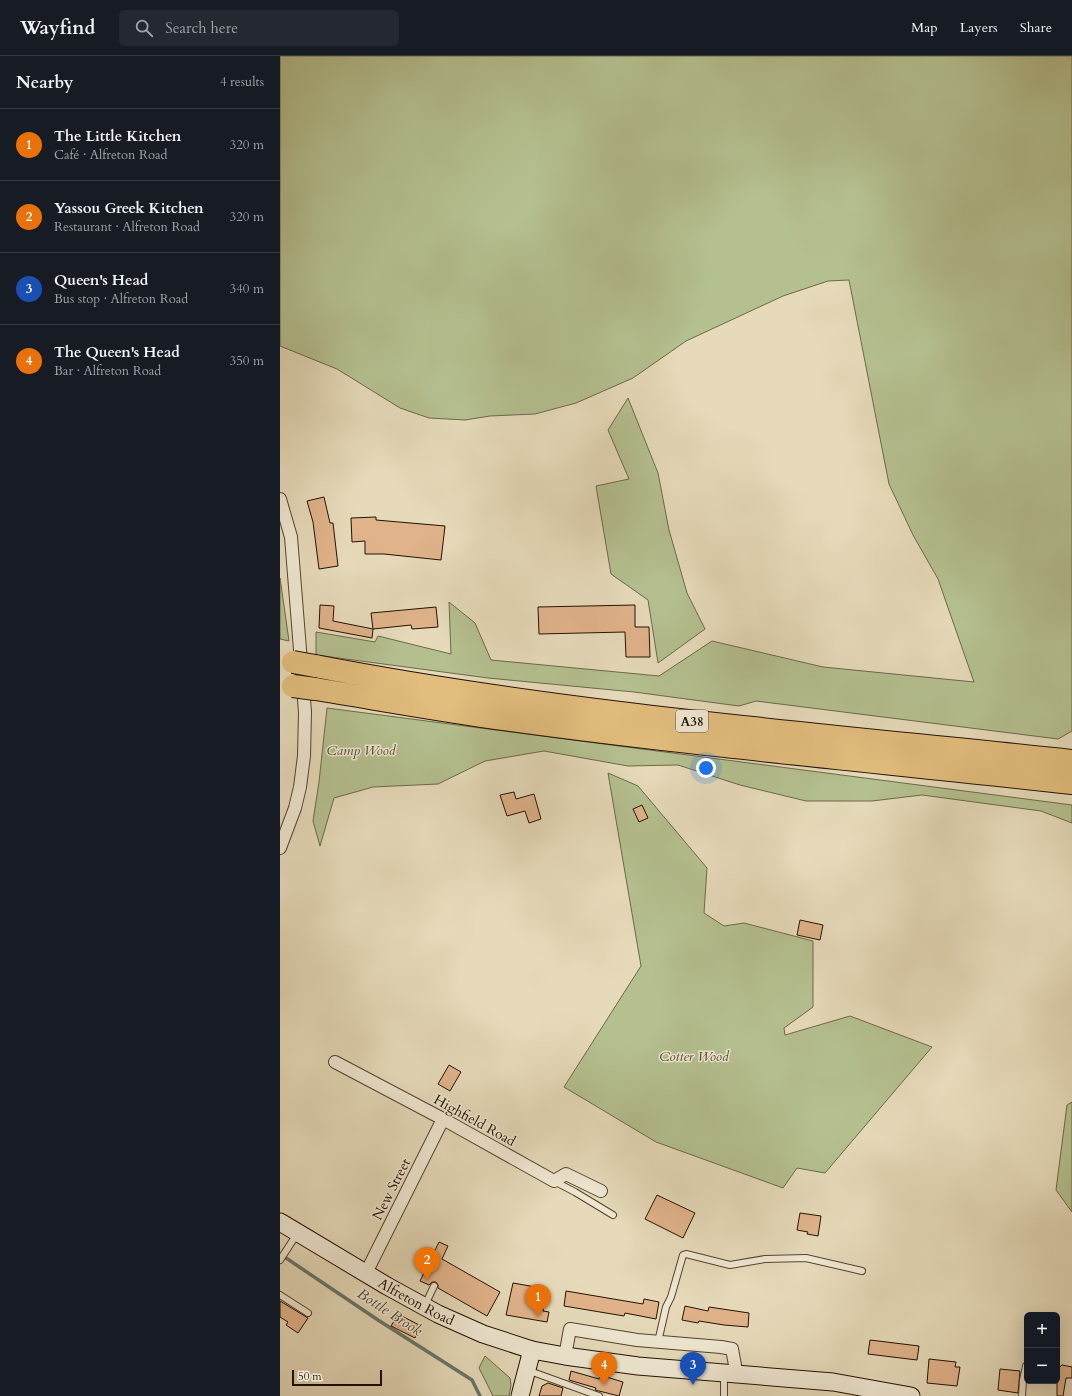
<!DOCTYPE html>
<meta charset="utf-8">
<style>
body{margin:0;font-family:Cardo,serif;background:#242831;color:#f1f3f6}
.controls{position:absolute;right:12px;bottom:12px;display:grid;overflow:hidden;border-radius:6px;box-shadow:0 4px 16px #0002}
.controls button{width:36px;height:36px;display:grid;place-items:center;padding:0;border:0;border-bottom:1px solid #363941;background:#171b24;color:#f1f3f6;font:20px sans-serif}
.scale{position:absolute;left:12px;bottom:10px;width:90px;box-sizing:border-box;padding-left:4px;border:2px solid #231200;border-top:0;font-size:11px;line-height:14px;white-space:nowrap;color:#231200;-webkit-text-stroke:3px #efe7d2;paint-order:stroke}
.you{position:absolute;left:426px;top:712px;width:14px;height:14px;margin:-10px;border:3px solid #fff;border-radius:50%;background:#1a73e8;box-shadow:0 0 0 6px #1a73e833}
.badge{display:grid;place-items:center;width:26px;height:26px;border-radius:50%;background:#c59692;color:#fff;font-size:13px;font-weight:700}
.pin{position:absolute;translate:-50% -33px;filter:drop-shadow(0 1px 2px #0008)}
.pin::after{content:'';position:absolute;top:21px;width:14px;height:12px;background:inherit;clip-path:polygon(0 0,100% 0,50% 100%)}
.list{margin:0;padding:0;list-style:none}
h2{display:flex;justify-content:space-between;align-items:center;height:52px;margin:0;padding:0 16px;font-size:17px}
h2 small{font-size:13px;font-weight:400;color:#9ea1a6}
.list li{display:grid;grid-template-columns:26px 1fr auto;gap:12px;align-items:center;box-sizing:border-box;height:72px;padding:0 16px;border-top:1px solid #363941}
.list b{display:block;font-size:15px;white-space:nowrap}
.list p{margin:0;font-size:13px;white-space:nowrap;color:#9ea1a6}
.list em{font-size:13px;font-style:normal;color:#9ea1a6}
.icon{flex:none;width:22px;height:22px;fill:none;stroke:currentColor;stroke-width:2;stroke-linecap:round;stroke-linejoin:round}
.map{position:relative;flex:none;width:792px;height:1340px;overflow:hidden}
header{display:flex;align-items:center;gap:24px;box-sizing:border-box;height:56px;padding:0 20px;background:#171b24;border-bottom:1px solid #363941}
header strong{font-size:19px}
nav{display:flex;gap:22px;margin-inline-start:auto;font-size:14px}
.search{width:280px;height:36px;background:#242831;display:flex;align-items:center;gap:10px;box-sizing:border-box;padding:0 14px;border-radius:6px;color:#9ea1a6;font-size:15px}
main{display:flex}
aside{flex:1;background:#171b24}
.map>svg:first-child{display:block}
.green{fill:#b5c090;stroke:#6c6948}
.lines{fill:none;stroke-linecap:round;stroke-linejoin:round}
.stream{stroke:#69776d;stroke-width:3.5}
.building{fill:#e1b38b;stroke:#231200}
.lane-casing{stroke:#54442e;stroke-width:8}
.street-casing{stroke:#54442e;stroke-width:14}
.secondary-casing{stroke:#231200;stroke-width:19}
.highway-casing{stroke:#231200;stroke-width:24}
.lane{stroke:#efe7d2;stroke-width:6}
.street{stroke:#efe7d2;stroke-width:12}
.secondary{stroke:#efe7d2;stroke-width:17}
.highway{stroke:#e3bd7d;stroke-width:22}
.highway-bridge-casing{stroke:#231200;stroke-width:24;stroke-linecap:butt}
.highway-bridge{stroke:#e3bd7d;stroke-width:22}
.labels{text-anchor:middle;stroke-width:3;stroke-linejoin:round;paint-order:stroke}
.shield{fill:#efe7d2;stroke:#60523f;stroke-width:1}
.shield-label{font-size:13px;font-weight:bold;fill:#231200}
.park-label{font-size:14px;font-style:italic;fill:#564f32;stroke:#efe7d2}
.street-label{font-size:14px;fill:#231200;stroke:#efe7d2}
.water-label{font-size:15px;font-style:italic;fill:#4c4d3f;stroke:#efe7d2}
</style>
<header>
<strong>Wayfind</strong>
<div class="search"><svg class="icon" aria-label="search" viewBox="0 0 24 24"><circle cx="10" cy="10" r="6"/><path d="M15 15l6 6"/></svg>Search here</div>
<nav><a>Map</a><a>Layers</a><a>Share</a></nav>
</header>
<main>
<aside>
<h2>Nearby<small>4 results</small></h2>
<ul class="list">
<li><span class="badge" style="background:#e8710a">1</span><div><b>The Little Kitchen</b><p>Café · Alfreton Road</p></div><em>320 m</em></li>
<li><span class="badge" style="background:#e8710a">2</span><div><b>Yassou Greek Kitchen</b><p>Restaurant · Alfreton Road</p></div><em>320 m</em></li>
<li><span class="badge" style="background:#1a4fb4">3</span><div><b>Queen's Head</b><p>Bus stop · Alfreton Road</p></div><em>340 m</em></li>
<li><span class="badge" style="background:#e8710a">4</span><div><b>The Queen's Head</b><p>Bar · Alfreton Road</p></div><em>350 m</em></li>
</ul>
</aside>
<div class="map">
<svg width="792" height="1340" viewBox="0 0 792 1340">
<rect width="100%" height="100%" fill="#e6daba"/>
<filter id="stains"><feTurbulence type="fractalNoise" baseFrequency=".005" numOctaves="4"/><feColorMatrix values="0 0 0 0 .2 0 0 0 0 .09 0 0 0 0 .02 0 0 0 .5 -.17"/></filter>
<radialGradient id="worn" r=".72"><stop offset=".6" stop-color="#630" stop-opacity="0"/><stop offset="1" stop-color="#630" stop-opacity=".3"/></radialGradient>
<path class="green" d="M0 0H792V675L778 683 476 645 459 650 354 636 208 622 36 599V576L95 586 98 580 171 598 169 546 195 567 211 604 379 620 432 585 543 611 694 626 658 523 633 479 609 428 569 224 548 225 503 240 406 285 353 322 296 347 255 358 210 360 185 364 149 362 120 352 57 313 0 290Z
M348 342 378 417 389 474 407 537 425 573 378 607 368 544 331 518 316 430 349 423 328 374Z
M0 522 9 585 0 583Z
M47 652 792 749V767L761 755 642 739 592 745H526L460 729 398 709 348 710 264 695 205 705 158 728 93 731 54 742 40 790 33 765 39 726Z
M328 717 358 730 427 812 424 857 444 870 464 867 533 885V951L504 972 505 979 570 960 652 991 545 1117 517 1112 503 1132 376 1086 284 1031 361 910Z
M792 1046V1156L776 1134 787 1049Z
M205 1300 230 1322 231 1329 229 1340H213L199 1312Z"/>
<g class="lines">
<path class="stream" d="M0 1198 98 1264 192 1324 200 1340"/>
</g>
<path class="building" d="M44 441 50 467H53L58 510 39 513 33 466 27 445Z
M96 461V464L165 470 161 504 104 498H85V485L72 486 71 462Z
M40 549 54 550 53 565 93 573 92 582 39 572Z
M355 549V571H369L370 601H346L345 576 259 578 258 551Z
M156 551 158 571 132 573 131 569 93 573 91 557Z
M234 736 236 743 254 738 261 763 249 767 245 755 227 760 220 739Z
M362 749 368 762 359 766 353 753Z
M520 864 543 869 540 884 517 879Z
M169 1009 181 1016 170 1035 158 1028Z
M377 1139 415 1157 403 1182 365 1163Z
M520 1157 541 1160 538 1180 527 1178 528 1176 517 1174Z
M159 1186 168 1190 162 1203 220 1236 207 1260 158 1232V1229L156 1226H152L149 1229 140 1225Z
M233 1227 267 1233 263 1255 269 1256 267 1266 226 1259Z
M286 1235 363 1248 364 1243 379 1246 376 1263 345 1257 344 1260 284 1250Z
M0 1245 28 1262 18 1277 6 1269 8 1266 0 1261Z
M405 1250 428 1255 429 1251 469 1257 468 1271 444 1269 419 1265 418 1267 402 1264Z
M118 1258 141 1270 135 1282 111 1270Z
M590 1284 639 1290 637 1304 588 1298Z
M649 1303 676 1306 675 1311H680L677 1330 647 1327Z
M782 1309 792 1311V1322H786L783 1340H777V1313Z
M720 1313 740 1315 738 1337 718 1334Z
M291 1315 319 1323 320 1319 343 1326 339 1340 315 1334 316 1332 289 1324Z
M268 1327 283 1332 281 1340H259L262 1330Z"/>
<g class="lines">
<defs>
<path id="lane" d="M274 1125 295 1136 333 1159
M0 1204 17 1178
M0 1239 28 1257
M145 1249 154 1230
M378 1286 386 1251 391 1241 403 1199 406 1198 450 1209 485 1203 526 1202 582 1215
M247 1314 319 1340
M444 1319V1340
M742 1340 743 1324 746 1310"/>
<path id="street" d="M0 443 11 481 25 656 24 700 20 731 15 752 0 792
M55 1006 163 1063 274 1125 286 1118 321 1135
M86 1217 163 1063
M285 1300 290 1273 357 1284 441 1291 452 1293 455 1309V1318"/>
<g id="secondary">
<path id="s1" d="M0 1166 107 1230 158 1258 203 1278 252 1294 285 1300 358 1310 553 1326 631 1340"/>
<path d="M240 1340 252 1294"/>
</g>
<path id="highway" d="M35 610C284 658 539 678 792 705
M35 633C91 642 146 652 202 660 398 688 595 705 792 727"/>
</defs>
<use href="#lane" class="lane-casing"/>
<use href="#street" class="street-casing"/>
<use href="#secondary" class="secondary-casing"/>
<use href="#highway" class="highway-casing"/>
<use href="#lane" class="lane"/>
<use href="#street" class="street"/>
<use href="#secondary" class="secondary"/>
<use href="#highway" class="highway"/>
<defs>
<path id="highway-bridge" d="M13 606 35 610
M13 630 35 633"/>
</defs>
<use href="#highway-bridge" class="highway-bridge-casing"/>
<use href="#highway-bridge" class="highway-bridge"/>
</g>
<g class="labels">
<rect class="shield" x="396" y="654" width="32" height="22" rx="3"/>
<g class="shield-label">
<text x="412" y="670">A38</text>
</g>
<g class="park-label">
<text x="81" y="699">Camp Wood</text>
<text x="414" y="1005">Cotter Wood</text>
</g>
<g class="street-label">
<text transform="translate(195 1064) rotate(29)" y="5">Highfield Road</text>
<text transform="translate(111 1133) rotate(-63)" y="5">New Street</text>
<text dy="5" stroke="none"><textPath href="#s1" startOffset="158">Alfreton Road</textPath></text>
</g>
<g class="water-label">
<text transform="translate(110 1256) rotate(33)" y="5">Bottle Brook</text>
</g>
</g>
<rect width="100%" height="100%" filter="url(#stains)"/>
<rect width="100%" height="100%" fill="url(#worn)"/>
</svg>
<div class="controls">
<button>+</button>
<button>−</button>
</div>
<div class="scale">50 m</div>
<div class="you"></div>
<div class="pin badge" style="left:258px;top:1261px;background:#e8710a">1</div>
<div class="pin badge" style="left:147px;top:1224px;background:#e8710a">2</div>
<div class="pin badge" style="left:413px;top:1329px;background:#1a4fb4">3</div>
<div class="pin badge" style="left:324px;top:1329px;background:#e8710a">4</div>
</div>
</main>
